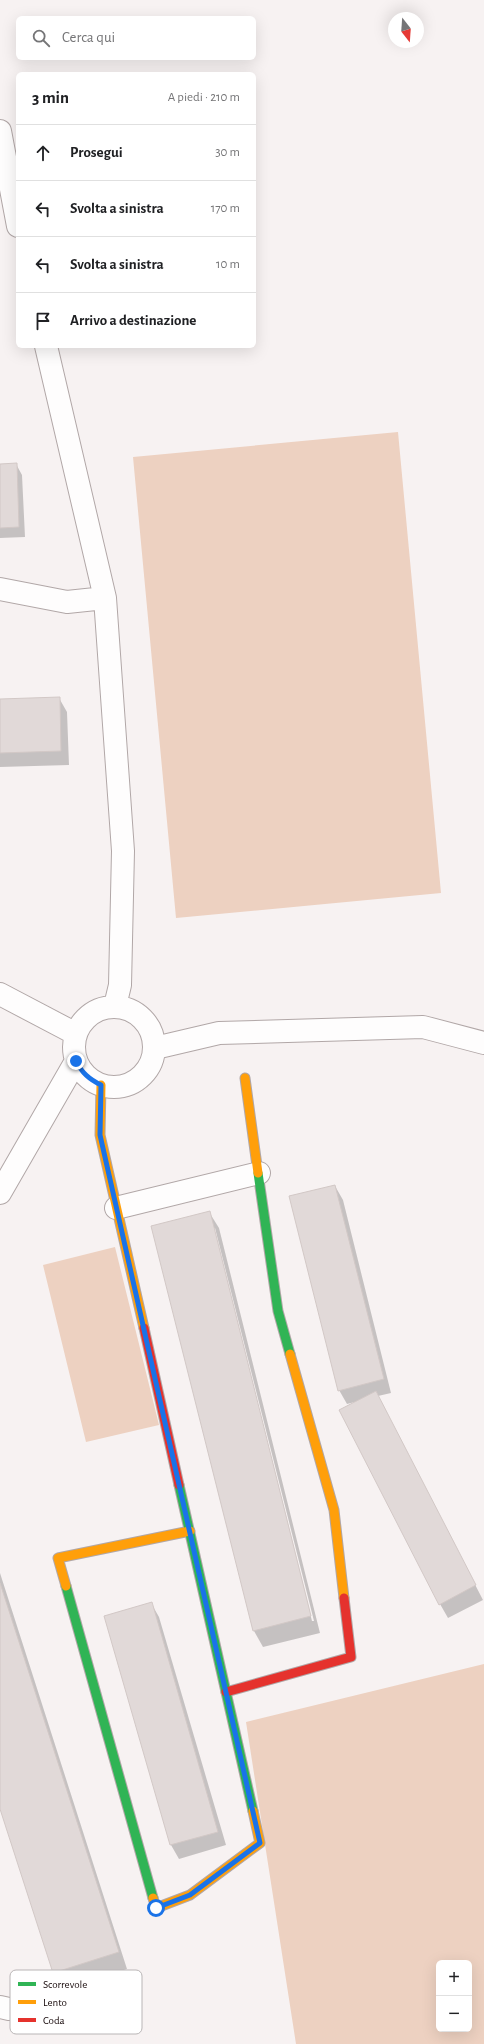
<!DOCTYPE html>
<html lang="it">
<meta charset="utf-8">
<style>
body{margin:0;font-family:"Alegreya Sans",sans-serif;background:#f2f2f2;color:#202124}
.controls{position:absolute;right:12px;bottom:12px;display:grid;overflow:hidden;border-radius:6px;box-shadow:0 4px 16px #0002}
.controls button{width:36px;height:36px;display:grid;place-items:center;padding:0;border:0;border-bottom:1px solid #e0e0e0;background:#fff;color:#202124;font:20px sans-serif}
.compass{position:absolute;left:388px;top:12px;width:36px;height:36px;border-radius:50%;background:#fff;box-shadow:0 4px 16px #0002;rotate:163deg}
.stop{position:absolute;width:12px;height:12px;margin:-9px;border:3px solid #1a73e8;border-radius:50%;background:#fff}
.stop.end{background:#1a73e8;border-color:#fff;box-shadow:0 1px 4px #0008}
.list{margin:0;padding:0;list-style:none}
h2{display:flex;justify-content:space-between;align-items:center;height:52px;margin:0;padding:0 16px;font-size:17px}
h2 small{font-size:13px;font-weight:400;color:#757577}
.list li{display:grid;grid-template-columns:26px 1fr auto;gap:12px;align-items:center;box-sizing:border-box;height:56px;padding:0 16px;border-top:1px solid #e0e0e0}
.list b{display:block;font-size:15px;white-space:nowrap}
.list em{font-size:13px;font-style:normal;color:#757577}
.icon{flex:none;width:22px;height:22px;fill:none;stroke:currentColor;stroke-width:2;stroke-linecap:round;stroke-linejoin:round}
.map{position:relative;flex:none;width:484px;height:2044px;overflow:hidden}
.search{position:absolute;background:#fff;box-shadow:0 4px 16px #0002;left:16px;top:16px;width:240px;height:44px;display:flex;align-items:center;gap:10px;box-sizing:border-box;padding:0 14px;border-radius:6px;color:#757577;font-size:15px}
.panel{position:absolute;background:#fff;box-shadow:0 4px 16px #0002;left:16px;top:72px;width:240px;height:276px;border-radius:6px}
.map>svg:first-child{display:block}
.green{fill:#edd1c1;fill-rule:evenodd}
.shadow{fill:#0003;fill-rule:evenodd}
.building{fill:#e1d9d8;stroke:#d2c8c6}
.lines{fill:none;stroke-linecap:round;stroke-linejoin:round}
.street-casing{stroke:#b1a7a7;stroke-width:24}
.fast-casing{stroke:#b1a7a7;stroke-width:11}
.slow-casing{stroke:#b1a7a7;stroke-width:11}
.jam-casing{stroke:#b1a7a7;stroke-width:11}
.street{stroke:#fefdfd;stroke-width:22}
.fast{stroke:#30b455;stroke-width:9}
.slow{stroke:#ff9f0a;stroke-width:9}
.jam{stroke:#e5322d;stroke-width:9}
.route{stroke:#1a73e8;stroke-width:5}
.key{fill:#fff;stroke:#b9b5b6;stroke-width:1}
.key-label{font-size:11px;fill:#17090a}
</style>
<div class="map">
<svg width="484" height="2044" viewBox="0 0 484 2044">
<rect width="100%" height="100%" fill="#f7f2f2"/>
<path class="green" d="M398 432 441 893 176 918 133 457Z
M115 1247 159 1425 86 1442 43 1265Z
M484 1664V2044H296L246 1722ZM439 1963H469V2029H439Z"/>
<path class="shadow" d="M16 464 22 475 25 537 0 538V465Z
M59 698 67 712 69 765 0 767V700Z
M335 1186 343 1200 391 1393 378 1396 483 1600 448 1618 440 1604 355 1402 347 1404 339 1390Z
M209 1212 219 1228 320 1633 263 1647 254 1631ZM213 1228H215L314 1621H312Z
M0 1573 127 1969 63 1989 54 1973 0 1806Z
M151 1603 159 1617 226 1845 179 1859 171 1845 105 1617Z"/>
<path class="building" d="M17 463 19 527 0 528V464Z
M60 697 61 751 0 753V699Z
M335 1185 384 1379 338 1391 289 1196Z
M210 1211 311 1616 253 1631 151 1226Z
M376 1391 476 1585 439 1605 339 1410Z
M0 1583 119 1952 53 1973 0 1809Z
M152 1602 218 1832 170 1845 104 1616Z"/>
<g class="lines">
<defs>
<path id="street" d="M0 131 18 226
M46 346 105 598 123 851 120 985 115 1006
M0 589 67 602 105 598
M0 994 76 1034
M74 1047a40 40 0 1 1 80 0a40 40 0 1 1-80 0Z
M155 1048 219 1033 423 1027 484 1043
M0 1193 76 1061
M116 1208 259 1173
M0 2007 9 2009"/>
<path id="fast" d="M258 1173 278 1311 290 1354
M179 1485 253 1811
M66 1586 153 1898"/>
<path id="slow" d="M245 1078 258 1173
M101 1085 100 1135 144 1328
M290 1354 334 1510 344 1598
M66 1586 58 1558 190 1531
M153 1898 156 1908 190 1895 260 1843 253 1811"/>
<path id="jam" d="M144 1328 179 1485
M226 1692 351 1657 344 1598"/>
</defs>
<use href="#street" class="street-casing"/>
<use href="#fast" class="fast-casing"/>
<use href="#slow" class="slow-casing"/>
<use href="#jam" class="jam-casing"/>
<use href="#street" class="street"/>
<use href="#fast" class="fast"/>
<use href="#slow" class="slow"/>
<use href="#jam" class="jam"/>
</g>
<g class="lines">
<path class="route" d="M76 1061C82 1073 89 1079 101 1085L100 1135 260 1843 190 1895 156 1908"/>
</g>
<rect x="10" y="1970" width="132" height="64" rx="6" class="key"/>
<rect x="18" y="1982" width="18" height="4" fill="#30b455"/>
<rect x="18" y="2000" width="18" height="4" fill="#ff9f0a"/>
<rect x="18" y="2018" width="18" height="4" fill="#e5322d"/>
<g class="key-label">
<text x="43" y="1988">Scorrevole</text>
<text x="43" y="2006">Lento</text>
<text x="43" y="2024">Coda</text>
</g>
</svg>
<div class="controls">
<button>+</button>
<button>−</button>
</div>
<svg class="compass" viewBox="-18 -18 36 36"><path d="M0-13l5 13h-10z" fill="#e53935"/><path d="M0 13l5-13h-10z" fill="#757577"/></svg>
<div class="stop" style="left:156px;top:1908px"></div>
<div class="stop end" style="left:76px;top:1061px"></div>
<div class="search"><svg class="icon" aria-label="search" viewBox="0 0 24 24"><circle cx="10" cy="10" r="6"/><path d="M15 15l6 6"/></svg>Cerca qui</div>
<section class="panel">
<h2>3 min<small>A piedi · 210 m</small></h2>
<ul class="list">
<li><svg class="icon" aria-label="ahead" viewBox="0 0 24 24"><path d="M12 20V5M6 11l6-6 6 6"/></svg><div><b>Prosegui</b></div><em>30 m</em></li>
<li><svg class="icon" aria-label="left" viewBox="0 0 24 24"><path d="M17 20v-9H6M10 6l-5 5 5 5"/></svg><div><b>Svolta a sinistra</b></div><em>170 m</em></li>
<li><svg class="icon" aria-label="left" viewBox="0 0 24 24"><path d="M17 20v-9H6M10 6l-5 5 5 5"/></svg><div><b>Svolta a sinistra</b></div><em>10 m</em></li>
<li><svg class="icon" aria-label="arrive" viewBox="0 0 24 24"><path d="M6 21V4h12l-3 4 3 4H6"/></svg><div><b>Arrivo a destinazione</b></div></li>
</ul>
</section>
</div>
